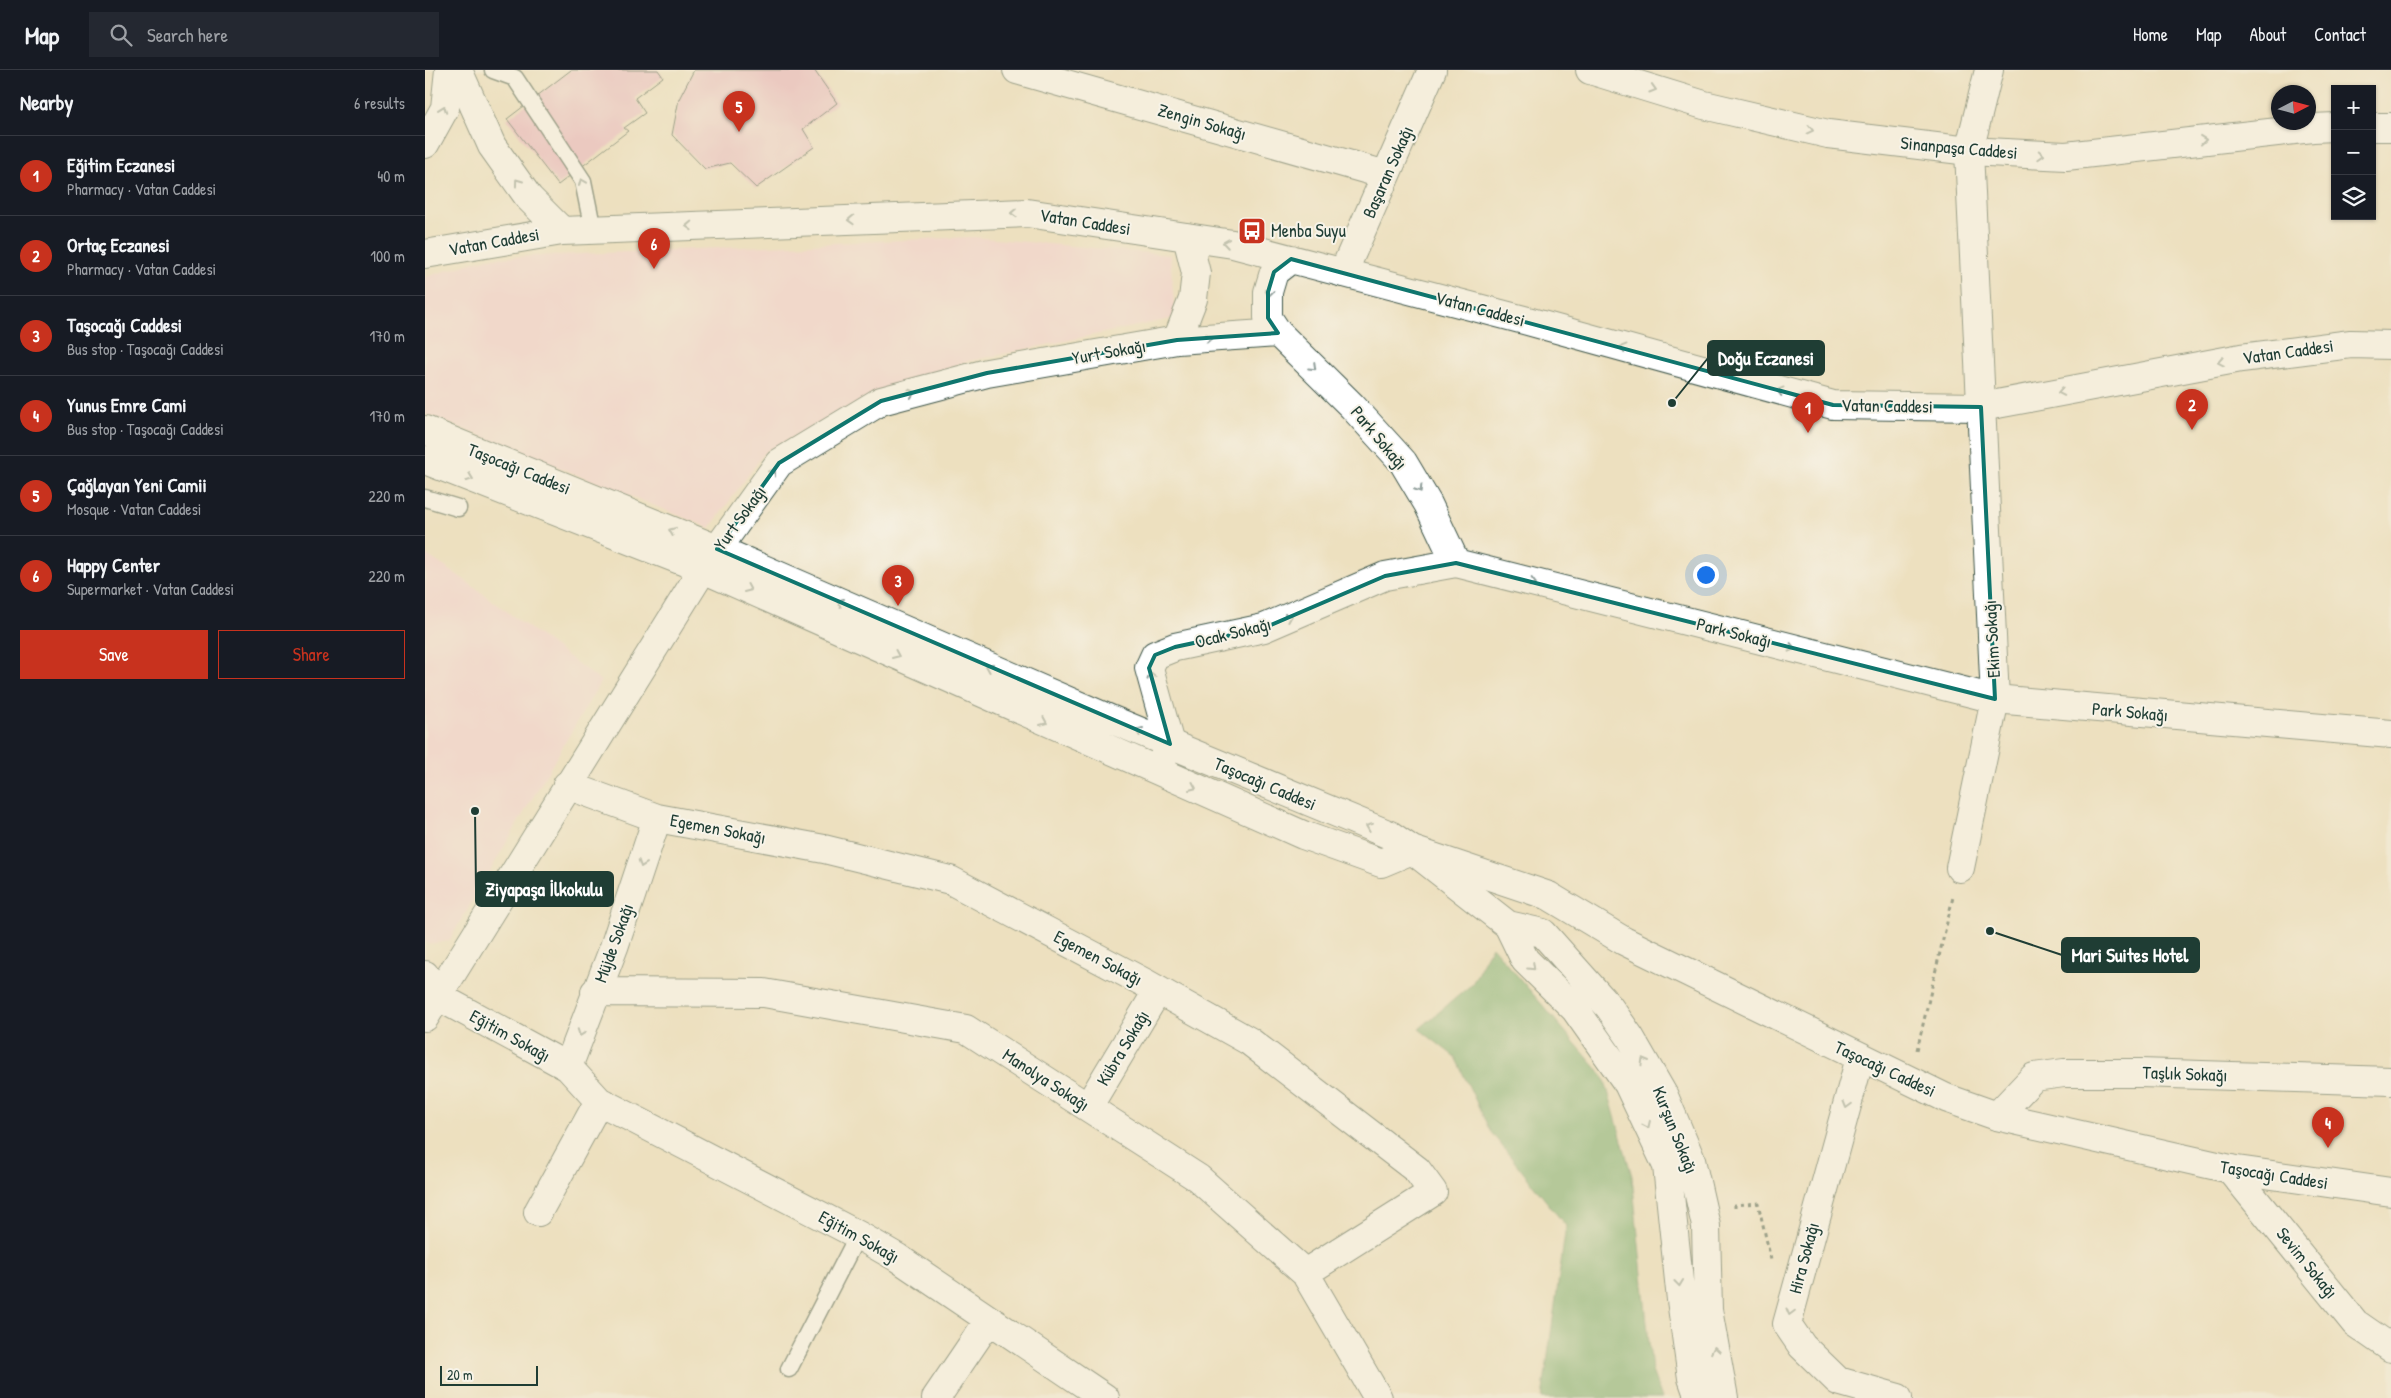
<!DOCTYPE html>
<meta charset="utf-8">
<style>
body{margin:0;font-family:"Patrick Hand",sans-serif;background:#242831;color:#f1f3f6}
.controls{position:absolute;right:15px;top:15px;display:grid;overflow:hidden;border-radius:0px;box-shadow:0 1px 4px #0004}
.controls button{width:45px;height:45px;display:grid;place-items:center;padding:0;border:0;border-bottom:1px solid #363941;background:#171b24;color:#f1f3f6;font:25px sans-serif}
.compass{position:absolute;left:1846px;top:15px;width:45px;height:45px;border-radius:50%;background:#171b24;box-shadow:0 1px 4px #0004;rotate:84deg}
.scale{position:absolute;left:15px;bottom:12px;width:98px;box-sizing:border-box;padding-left:5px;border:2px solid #1f3d34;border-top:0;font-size:14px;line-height:18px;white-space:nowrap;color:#1f3d34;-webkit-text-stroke:4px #f7f3e8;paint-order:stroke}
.you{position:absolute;left:1280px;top:504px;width:18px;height:18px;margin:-12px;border:4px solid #fff;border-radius:50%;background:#1a73e8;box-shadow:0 0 0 8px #1a73e833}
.badge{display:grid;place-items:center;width:32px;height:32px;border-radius:50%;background:#c8321e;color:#fff;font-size:16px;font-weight:700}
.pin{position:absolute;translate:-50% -41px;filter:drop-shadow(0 1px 2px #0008)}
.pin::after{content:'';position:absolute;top:26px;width:18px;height:15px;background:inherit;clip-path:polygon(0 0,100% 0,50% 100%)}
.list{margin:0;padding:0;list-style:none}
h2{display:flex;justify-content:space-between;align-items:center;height:65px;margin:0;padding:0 20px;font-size:21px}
h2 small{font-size:16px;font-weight:400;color:#9ea1a6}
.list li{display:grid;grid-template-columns:32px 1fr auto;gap:15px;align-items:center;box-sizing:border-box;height:80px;padding:0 20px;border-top:1px solid #363941}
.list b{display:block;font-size:19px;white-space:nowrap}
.list p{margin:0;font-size:16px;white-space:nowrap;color:#9ea1a6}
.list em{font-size:16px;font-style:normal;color:#9ea1a6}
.actions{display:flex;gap:10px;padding:15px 20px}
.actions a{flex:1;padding:11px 0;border:1px solid #c8321e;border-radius:0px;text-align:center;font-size:18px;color:#c8321e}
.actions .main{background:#c8321e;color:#fff}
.icon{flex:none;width:28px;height:28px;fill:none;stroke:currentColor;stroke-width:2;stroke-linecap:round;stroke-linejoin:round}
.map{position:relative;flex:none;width:1966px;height:1328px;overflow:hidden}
header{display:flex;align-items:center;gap:30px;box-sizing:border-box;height:70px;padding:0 25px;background:#171b24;border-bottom:1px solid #363941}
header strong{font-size:24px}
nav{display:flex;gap:28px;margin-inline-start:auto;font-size:18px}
.search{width:350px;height:45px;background:#242831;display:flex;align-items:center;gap:12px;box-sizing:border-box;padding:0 18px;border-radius:0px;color:#9ea1a6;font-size:19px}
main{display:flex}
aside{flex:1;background:#171b24}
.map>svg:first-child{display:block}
.built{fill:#f6cfd8}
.forest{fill:#71ac6c;stroke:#487450}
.building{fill:#e9aec2}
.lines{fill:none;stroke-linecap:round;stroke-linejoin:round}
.service-casing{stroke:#3e5549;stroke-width:19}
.minor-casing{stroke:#3e5549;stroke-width:30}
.tertiary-casing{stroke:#3e5549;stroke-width:30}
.secondary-casing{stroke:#3e5549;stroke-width:30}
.primary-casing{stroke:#3e5549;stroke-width:30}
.path{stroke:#3e5549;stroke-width:3;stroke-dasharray:4 4;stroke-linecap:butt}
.service{stroke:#fff;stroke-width:16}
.minor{stroke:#fff;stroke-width:28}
.tertiary{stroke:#fff;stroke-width:28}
.secondary{stroke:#fff;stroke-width:28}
.primary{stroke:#fff;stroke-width:28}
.oneway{stroke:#8f9e9a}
.marked{fill:none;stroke:#0f766e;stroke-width:4;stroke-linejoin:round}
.labels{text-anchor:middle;stroke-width:4;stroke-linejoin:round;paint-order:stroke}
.street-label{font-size:18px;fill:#1f3d34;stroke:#f7f3e8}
.poi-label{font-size:18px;fill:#1f3d34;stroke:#f7f3e8;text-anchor:start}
.leader{fill:none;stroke:#1f3d34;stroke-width:2}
.callout-dot{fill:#1f3d34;stroke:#f7f3e8;stroke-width:2}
.callout{fill:#1f3d34;stroke:#1f3d34;stroke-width:2}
.callout-label{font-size:19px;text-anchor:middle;font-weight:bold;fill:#fff}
</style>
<header>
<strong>Map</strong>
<div class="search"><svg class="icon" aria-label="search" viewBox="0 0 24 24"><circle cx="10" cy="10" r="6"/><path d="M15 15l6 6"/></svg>Search here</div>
<nav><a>Home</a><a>Map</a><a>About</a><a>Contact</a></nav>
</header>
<main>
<aside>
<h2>Nearby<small>6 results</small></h2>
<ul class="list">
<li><span class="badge">1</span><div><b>Eğitim Eczanesi</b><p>Pharmacy · Vatan Caddesi</p></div><em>40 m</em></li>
<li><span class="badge">2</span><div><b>Ortaç Eczanesi</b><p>Pharmacy · Vatan Caddesi</p></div><em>100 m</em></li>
<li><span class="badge">3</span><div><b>Taşocağı Caddesi</b><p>Bus stop · Taşocağı Caddesi</p></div><em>170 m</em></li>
<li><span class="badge">4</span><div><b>Yunus Emre Cami</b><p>Bus stop · Taşocağı Caddesi</p></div><em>170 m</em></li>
<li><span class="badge">5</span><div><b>Çağlayan Yeni Camii</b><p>Mosque · Vatan Caddesi</p></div><em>220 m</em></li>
<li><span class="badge">6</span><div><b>Happy Center</b><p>Supermarket · Vatan Caddesi</p></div><em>220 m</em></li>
</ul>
<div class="actions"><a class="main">Save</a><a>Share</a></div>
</aside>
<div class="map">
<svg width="1966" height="1328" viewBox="0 0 1966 1328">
<rect width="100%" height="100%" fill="#f7f3e8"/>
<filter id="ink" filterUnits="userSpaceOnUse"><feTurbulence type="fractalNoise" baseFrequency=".02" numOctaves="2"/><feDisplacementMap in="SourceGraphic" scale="10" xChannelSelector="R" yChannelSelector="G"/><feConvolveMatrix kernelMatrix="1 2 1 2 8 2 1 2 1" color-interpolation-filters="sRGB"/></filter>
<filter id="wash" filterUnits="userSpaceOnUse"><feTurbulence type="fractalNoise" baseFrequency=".0096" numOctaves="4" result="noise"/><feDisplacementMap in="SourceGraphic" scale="20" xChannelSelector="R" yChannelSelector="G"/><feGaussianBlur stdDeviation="1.12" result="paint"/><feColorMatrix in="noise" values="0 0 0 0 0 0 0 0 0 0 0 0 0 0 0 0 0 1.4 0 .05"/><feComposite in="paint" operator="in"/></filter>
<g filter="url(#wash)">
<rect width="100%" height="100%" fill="#ede0bf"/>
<path class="built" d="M548 167 745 185 750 248 540 292 406 347 340 382 285 458 0 344V207L63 188Z
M0 484 34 506 176 611 24 871 3 874 0 872Z"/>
<path class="forest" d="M1067 876 1179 1007 1207 1106 1227 1301 1237 1328H1117L1141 1156 1065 1061 1030 987 994 959 1047 914Z"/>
<g id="blocks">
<path class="building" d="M146 0H233L238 7 210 28 220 43 199 58 203 61 133 115 82 49Z
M269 0H389L412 33 378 59 389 77 331 118 305 93 280 99 247 65 254 29Z"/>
</g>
</g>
<g filter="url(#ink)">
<use href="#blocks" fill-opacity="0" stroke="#3e5549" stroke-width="1"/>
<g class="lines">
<defs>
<path id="service" d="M68 0 90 8 158 111 168 160
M0 428 33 438
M364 1299 433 1165"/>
<path id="minor" d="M592 0 961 105
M918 203 1007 0
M737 691 745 674 724 598 730 585 750 577 839 558 960 506 1031 493
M142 715 232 748 399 779 525 810 722 914 824 971 992 1100 1008 1122 880 1203
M1535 798 1570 629 1544 81 1564 0
M170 922 339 923 541 959 773 1108 880 1203 953 1328
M14 927 143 997 174 1031 433 1165 473 1188 680 1328
M1435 988 1362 1254 1377 1276 1413 1311 1473 1328
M143 997 189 877 232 748
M663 1037 733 920
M1572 1046 1609 1007 1639 1003H1715L1966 1011
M1805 1099 1930 1253 1966 1278
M113 1142 174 1031
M511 1328 564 1250"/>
<path id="tertiary" d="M33 0 67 76 104 128 137 161
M1165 0 1279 35 1403 64 1544 81 1641 86 1888 58 1910 57
M1947 57H1966
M0 184 137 161 602 143 808 174 1099 250 1408 335 1556 337 1816 288 1926 274 1966 275
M866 189 849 202 843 222V248L853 263 927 336 978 392 1003 434 1031 493 1570 629 1966 664
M752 270 768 229 771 203 762 167
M990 782 1083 855 1118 863 1184 937 1205 967 1239 1026 1266 1090 1281 1156 1283 1240 1299 1328
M1083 855 1100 890 1150 939 1203 1014 1242 1096 1256 1230 1267 1308 1274 1328
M0 905 14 927
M0 947 278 499 354 393 456 331 562 303 752 270 853 263"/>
<path id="secondary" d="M0 360 292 479 685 649 965 765 987 780 1124 826 1199 871 1521 1028 1572 1046 1805 1099 1966 1122
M0 390 278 499 878 765 956 793 987 780"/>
<path id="primary" d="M0 74 20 38 24 0"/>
</defs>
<use href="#service" class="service-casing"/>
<use href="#minor" class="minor-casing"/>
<use href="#tertiary" class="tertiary-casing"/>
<use href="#secondary" class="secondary-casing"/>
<use href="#primary" class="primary-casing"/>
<path class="path" d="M1492 980 1528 827
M1310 1138V1135L1333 1133 1346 1190"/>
<use href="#service" class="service"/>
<use href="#minor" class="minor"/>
<use href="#tertiary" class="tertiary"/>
<use href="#secondary" class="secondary"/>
<use href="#primary" class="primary"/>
</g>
<defs><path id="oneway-chevron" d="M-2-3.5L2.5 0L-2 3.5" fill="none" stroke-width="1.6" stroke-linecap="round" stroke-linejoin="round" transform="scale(1.25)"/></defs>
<g class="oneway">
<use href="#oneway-chevron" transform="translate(1228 19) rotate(17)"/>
<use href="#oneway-chevron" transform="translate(18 39) rotate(-70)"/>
<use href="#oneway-chevron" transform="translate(1385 60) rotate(13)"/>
<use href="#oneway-chevron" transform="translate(1778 70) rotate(-6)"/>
<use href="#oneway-chevron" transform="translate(1616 85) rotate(3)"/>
<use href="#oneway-chevron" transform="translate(93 112) rotate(-126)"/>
<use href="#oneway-chevron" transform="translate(157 112) rotate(-112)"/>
<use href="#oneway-chevron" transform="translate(589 143) rotate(178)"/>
<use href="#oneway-chevron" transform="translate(426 150) rotate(178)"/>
<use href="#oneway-chevron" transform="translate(264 156) rotate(178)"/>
<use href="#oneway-chevron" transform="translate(801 173) rotate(-171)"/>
<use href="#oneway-chevron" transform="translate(844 223) rotate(98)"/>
<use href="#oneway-chevron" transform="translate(784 268) rotate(-4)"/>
<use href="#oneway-chevron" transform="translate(1198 278) rotate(-165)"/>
<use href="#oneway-chevron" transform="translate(1796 292) rotate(169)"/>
<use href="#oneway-chevron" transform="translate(888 297) rotate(44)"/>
<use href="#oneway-chevron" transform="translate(1355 321) rotate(-165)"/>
<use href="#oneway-chevron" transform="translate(1636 322) rotate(169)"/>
<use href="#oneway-chevron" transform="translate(487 323) rotate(-15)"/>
<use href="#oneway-chevron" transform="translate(348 402) rotate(-54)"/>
<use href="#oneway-chevron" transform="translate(45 408) rotate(21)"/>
<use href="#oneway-chevron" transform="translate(994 419) rotate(58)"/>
<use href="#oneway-chevron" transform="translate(247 461) rotate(-158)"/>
<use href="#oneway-chevron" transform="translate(1108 513) rotate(14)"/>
<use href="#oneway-chevron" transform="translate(323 519) rotate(24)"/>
<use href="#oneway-chevron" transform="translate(415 532) rotate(-157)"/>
<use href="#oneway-chevron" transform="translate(864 547) rotate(-23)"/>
<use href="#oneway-chevron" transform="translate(1367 578) rotate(14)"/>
<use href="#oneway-chevron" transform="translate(471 585) rotate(24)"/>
<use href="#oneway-chevron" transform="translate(564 597) rotate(-157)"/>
<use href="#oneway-chevron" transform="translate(726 606) rotate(-106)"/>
<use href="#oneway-chevron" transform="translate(619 652) rotate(24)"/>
<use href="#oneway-chevron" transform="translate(714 661) rotate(-157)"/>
<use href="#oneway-chevron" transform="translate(768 717) rotate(24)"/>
<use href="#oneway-chevron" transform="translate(944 757) rotate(-158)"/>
<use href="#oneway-chevron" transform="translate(217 794) rotate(109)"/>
<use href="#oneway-chevron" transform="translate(1107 897) rotate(44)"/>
<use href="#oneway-chevron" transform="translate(156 963) rotate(110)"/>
<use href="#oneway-chevron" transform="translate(1219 991) rotate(-120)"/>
<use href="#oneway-chevron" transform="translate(1422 1035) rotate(106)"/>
<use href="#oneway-chevron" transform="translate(1222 1055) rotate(65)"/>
<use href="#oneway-chevron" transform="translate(1254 1213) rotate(84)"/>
<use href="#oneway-chevron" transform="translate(1365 1242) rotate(105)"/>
<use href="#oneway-chevron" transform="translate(1290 1280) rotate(-100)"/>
</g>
</g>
<path d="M0 0H1966V1328H0ZM866 189 1408 335 1556 337 1570 629 1031 493 960 506 839 558 750 577 730 585 724 598 745 674 292 479 354 393 456 331 562 303 752 270 853 263 843 248V222L849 202Z" fill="#ede0bf" fill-opacity=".55" fill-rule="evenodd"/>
<path class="marked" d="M866 189 1408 335 1556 337 1570 629 1031 493 960 506 839 558 750 577 730 585 724 598 745 674 292 479 354 393 456 331 562 303 752 270 853 263 843 248V222L849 202Z"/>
<defs>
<symbol id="bus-square" viewBox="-11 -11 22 22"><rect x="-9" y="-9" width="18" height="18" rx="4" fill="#c8321e" stroke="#f7f3e8"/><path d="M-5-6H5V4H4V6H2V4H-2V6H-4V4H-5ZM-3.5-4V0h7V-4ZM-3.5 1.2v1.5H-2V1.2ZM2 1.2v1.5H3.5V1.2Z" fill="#fff"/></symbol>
</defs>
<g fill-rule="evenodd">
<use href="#bus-square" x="811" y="145" width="32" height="32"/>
</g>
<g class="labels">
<g class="street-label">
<text transform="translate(777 52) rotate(16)" y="6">Zengin Sokağı</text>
<text transform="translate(1534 78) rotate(5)" y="6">Sinanpaşa Caddesi</text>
<text transform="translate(963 102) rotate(-66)" y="6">Başaran Sokağı</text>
<text transform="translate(660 152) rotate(9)" y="6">Vatan Caddesi</text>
<text transform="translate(69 172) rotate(-10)" y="6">Vatan Caddesi</text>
<text transform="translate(1055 239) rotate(15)" y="6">Vatan Caddesi</text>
<text transform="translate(684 282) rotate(-10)" y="6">Yurt Sokağı</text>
<text transform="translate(1863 282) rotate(-8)" y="6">Vatan Caddesi</text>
<text transform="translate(1462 336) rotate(1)" y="6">Vatan Caddesi</text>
<text transform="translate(954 368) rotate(50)" y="6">Park Sokağı</text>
<text transform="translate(94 399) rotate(22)" y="6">Taşocağı Caddesi</text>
<text transform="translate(315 448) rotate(-54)" y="6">Yurt Sokağı</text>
<text transform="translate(808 563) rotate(-14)" y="6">Ocak Sokağı</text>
<text transform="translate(1309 563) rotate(14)" y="6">Park Sokağı</text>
<text transform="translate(1567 569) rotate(-93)" y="6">Ekim Sokağı</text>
<text transform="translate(1705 642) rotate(5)" y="6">Park Sokağı</text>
<text transform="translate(840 714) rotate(23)" y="6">Taşocağı Caddesi</text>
<text transform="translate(293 759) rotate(11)" y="6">Egemen Sokağı</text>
<text transform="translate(189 873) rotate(-70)" y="6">Müjde Sokağı</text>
<text transform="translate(673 888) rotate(28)" y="6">Egemen Sokağı</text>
<text transform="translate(85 966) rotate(29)" y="6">Eğitim Sokağı</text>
<text transform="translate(698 978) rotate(-59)" y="6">Kübra Sokağı</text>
<text transform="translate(1460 999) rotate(25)" y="6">Taşocağı Caddesi</text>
<text transform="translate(1760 1004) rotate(2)" y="6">Taşlık Sokağı</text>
<text transform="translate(621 1010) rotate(33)" y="6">Manolya Sokağı</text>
<text transform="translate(1250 1060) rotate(68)" y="6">Kurşun Sokağı</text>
<text transform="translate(1849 1105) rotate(9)" y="6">Taşocağı Caddesi</text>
<text transform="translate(434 1167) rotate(29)" y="6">Eğitim Sokağı</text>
<text transform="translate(1379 1188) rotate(-75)" y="6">Hira Sokağı</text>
<text transform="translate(1882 1193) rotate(51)" y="6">Sevim Sokağı</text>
</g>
<g class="poi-label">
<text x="846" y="167">Menba Suyu</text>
</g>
</g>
<path class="leader" d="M1247 333L1283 288M50 741L51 819M1565 861L1637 885"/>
<g class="callout-dot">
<circle cx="1247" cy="333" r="5"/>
<circle cx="50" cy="741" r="5"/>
<circle cx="1565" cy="861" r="5"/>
</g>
<g class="callout">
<rect x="1283" y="271" width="116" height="34" rx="5"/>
<rect x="51" y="802" width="137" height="34" rx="5"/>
<rect x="1637" y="868" width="137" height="34" rx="5"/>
</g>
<g class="callout-label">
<text x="1341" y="295">Doğu Eczanesi</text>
<text x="119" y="826">Ziyapaşa İlkokulu</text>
<text x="1705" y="892">Mari Suites Hotel</text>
</g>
</svg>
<div class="controls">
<button>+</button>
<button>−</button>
<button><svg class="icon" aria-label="layers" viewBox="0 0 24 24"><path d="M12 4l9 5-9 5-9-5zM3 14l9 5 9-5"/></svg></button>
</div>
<svg class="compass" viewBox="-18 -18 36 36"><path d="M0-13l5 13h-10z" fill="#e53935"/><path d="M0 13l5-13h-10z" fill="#9ea1a6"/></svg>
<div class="scale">20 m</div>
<div class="you"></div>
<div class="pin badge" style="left:1383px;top:363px">1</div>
<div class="pin badge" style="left:1767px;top:360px">2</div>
<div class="pin badge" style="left:473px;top:536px">3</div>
<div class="pin badge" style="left:1903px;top:1078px">4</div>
<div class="pin badge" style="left:314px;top:62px">5</div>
<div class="pin badge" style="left:229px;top:199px">6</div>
</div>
</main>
